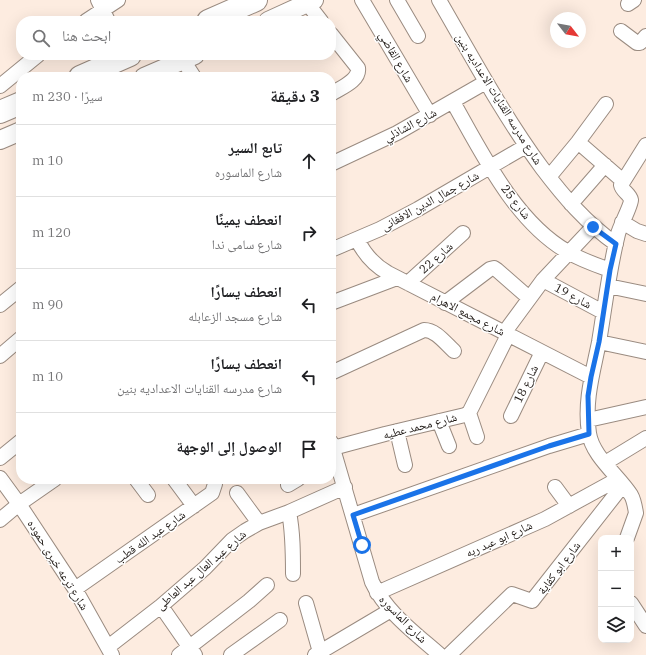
<!DOCTYPE html>
<html lang="ar">
<meta charset="utf-8">
<style>
body{margin:0;font-family:"IBM Plex Serif","Noto Naskh Arabic",serif;background:#f6f6f6;color:#202124;direction:rtl}
.controls{position:absolute;right:12px;bottom:12px;display:grid;overflow:hidden;border-radius:8px;box-shadow:0 4px 16px #0002}
.controls button{width:36px;height:36px;display:grid;place-items:center;padding:0;border:0;border-bottom:1px solid #e0e0e0;background:#fff;color:#202124;font:20px sans-serif}
.compass{position:absolute;left:550px;top:12px;width:36px;height:36px;border-radius:50%;background:#fff;box-shadow:0 4px 16px #0002;rotate:121deg}
.stop{position:absolute;width:12px;height:12px;margin:-9px;border:3px solid #1a73e8;border-radius:50%;background:#fff}
.stop.end{background:#1a73e8;border-color:#fff;box-shadow:0 1px 4px #0008}
.list{margin:0;padding:0;list-style:none}
h2{display:flex;justify-content:space-between;align-items:center;height:52px;margin:0;padding:0 16px;font-size:17px}
h2 small{font-size:13px;font-weight:400;color:#757577}
.list li{display:grid;grid-template-columns:26px 1fr auto;gap:12px;align-items:center;box-sizing:border-box;height:72px;padding:0 16px;border-top:1px solid #e0e0e0}
.list b{display:block;font-size:15px;white-space:nowrap}
.list p{margin:0;font-size:13px;white-space:nowrap;color:#757577}
.list em{font-size:13px;font-style:normal;color:#757577}
.icon{flex:none;width:22px;height:22px;fill:none;stroke:currentColor;stroke-width:2;stroke-linecap:round;stroke-linejoin:round}
.map{position:relative;flex:none;width:646px;height:655px;overflow:hidden;direction:ltr}
.search{position:absolute;background:#fff;box-shadow:0 4px 16px #0002;left:16px;top:16px;width:320px;height:44px;display:flex;align-items:center;gap:10px;box-sizing:border-box;padding:0 14px;border-radius:16px;color:#757577;font-size:15px}
.panel{position:absolute;background:#fff;box-shadow:0 4px 16px #0002;left:16px;top:72px;width:320px;height:412px;border-radius:16px;direction:rtl}
.map>svg:first-child{display:block}
.lines{fill:none;stroke-linecap:round;stroke-linejoin:round}
.minor-casing{stroke:#9a8b80;stroke-width:16}
.tertiary-casing{stroke:#9a8b80;stroke-width:20}
.primary-casing{stroke:#9a8b80;stroke-width:24}
.minor{stroke:#fff;stroke-width:14}
.tertiary{stroke:#fff;stroke-width:18}
.primary{stroke:#fff;stroke-width:22}
.route{stroke:#1a73e8;stroke-width:5}
.labels{text-anchor:middle;stroke-width:3;stroke-linejoin:round;paint-order:stroke}
.street-label{font-size:12px;fill:#1f1915;stroke:#fff}
</style>
<div class="map">
<svg width="646" height="655" viewBox="0 0 646 655">
<rect width="100%" height="100%" fill="#fdece0"/>
<g class="lines">
<defs>
<path id="minor" d="M98 0 108 21
M362 0 430 115
M397 0 418 36
M439 0C472 57 503 115 542 168 564 197 586 223 616 244
M307 3 321 21
M628 4 634 0
M86 21 118 0
M621 31 637 43H640L646 36
M331 34 358 68C360 81 340 88 331 94
M183 60 194 77
M0 86 38 55
M453 102C482 153 515 222 568 252 581 260 596 265 610 270
M578 142 623 181
M331 164 397 133 486 82
M549 177 578 142 606 104
M571 204 605 165
M622 222 637 231 646 234
M357 239C364 254 374 265 388 273L591 377
M331 250 380 229 418 209 526 146
M543 280 603 312
M408 283 463 233
M608 286 646 294
M331 303 397 278
M445 303 490 269 494 268 497 270 529 298
M0 305 21 288
M504 333 543 280 593 227
M599 342 646 352
M0 356 21 338
M331 373 424 330C436 330 445 343 454 351
M469 413 477 437
M511 416 542 352
M588 420 646 407
M439 421 449 446
M397 431 405 465
M331 442 372 582C386 612 415 633 440 655
M333 448 385 434 465 415 469 413 508 335
M0 458 21 441
M605 463 646 438
M0 478 19 504 75 589 112 655
M136 479 148 495
M174 479 194 506
M288 485 298 479
M555 487 569 506
M237 493 259 523
M289 512C293 533 293 553 293 574
M636 513C635 507 634 500 631 495 619 476 592 456 589 433 584 402 593 372 599 342 605 306 609 270 618 234 620 226 631 206 631 200 630 194 622 191 621 185L646 145
M353 515 549 446 589 434
M0 520 19 504 55 479
M627 538 636 513
M75 589 212 493 215 484V479
M377 593 545 519 618 479
M306 603 320 652
M631 603 646 626
M161 606 195 655
M108 647 161 606 205 568 232 540 245 531 259 523 289 512 345 487
M179 655 249 601 267 585
M231 655 280 620
M315 655 391 610
M449 655 512 594 532 601 623 485"/>
<path id="tertiary" d="M268 21 314 0
M144 77 195 55
M0 140 21 131"/>
<path id="primary" d="M208 21 256 0
M80 77 130 55
M0 112 21 103"/>
</defs>
<use href="#minor" class="minor-casing"/>
<use href="#tertiary" class="tertiary-casing"/>
<use href="#primary" class="primary-casing"/>
<use href="#minor" class="minor"/>
<use href="#tertiary" class="tertiary"/>
<use href="#primary" class="primary"/>
</g>
<g class="lines">
<path class="route" d="M362 545 353 515 549 446 589 434 588 396 591 377 599 342 610 270 616 244 593 227"/>
</g>
<g class="labels">
<g class="street-label">
<text transform="translate(396 57) rotate(60)" y="4">شارع القاضي</text>
<text transform="translate(499 99) rotate(58)" y="4">شارع مدرسه القنايات الاعداديه بنين</text>
<text transform="translate(410 125) rotate(-28)" y="4">شارع الشاذلي</text>
<text transform="translate(430 201) rotate(-29)" y="4">شارع جمال الدين الافغانى</text>
<text transform="translate(516 202) rotate(52)" y="4">شارع 25</text>
<text transform="translate(436 258) rotate(-42)" y="4">شارع 22</text>
<text transform="translate(573 296) rotate(28)" y="4">شارع 19</text>
<text transform="translate(468 314) rotate(27)" y="4">شارع مجمع الاهرام</text>
<text transform="translate(526 384) rotate(-64)" y="4">شارع 18</text>
<text transform="translate(420 426) rotate(-14)" y="4">شارع محمد عطيه</text>
<text transform="translate(150 537) rotate(-35)" y="4">شارع عبد الله قطب</text>
<text transform="translate(499 539) rotate(-24)" y="4">شارع ابو عبد ربه</text>
<text transform="translate(58 565) rotate(58)" y="4">شارع ترعه خيرى حموده</text>
<text transform="translate(559 568) rotate(-53)" y="4">شارع ابو كفاية</text>
<text transform="translate(201 570) rotate(-41)" y="4">شارع عبد العال عبد العاطى</text>
<text transform="translate(403 619) rotate(45)" y="4">شارع الماسوره</text>
</g>
</g>
</svg>
<div class="controls">
<button>+</button>
<button>−</button>
<button><svg class="icon" aria-label="layers" viewBox="0 0 24 24"><path d="M12 4l9 5-9 5-9-5zM3 14l9 5 9-5"/></svg></button>
</div>
<svg class="compass" viewBox="-18 -18 36 36"><path d="M0-13l5 13h-10z" fill="#e53935"/><path d="M0 13l5-13h-10z" fill="#757577"/></svg>
<div class="stop" style="left:362px;top:545px"></div>
<div class="stop end" style="left:593px;top:227px"></div>
<div class="search"><svg class="icon" aria-label="search" viewBox="0 0 24 24"><circle cx="10" cy="10" r="6"/><path d="M15 15l6 6"/></svg>ابحث هنا</div>
<section class="panel">
<h2>3 دقيقة<small>سيرًا · 230 m</small></h2>
<ul class="list">
<li><svg class="icon" aria-label="ahead" viewBox="0 0 24 24"><path d="M12 20V5M6 11l6-6 6 6"/></svg><div><b>تابع السير</b><p>شارع الماسوره</p></div><em>10 m</em></li>
<li><svg class="icon" aria-label="right" viewBox="0 0 24 24"><path d="M7 20v-9h11M14 6l5 5-5 5"/></svg><div><b>انعطف يمينًا</b><p>شارع سامى ندا</p></div><em>120 m</em></li>
<li><svg class="icon" aria-label="left" viewBox="0 0 24 24"><path d="M17 20v-9H6M10 6l-5 5 5 5"/></svg><div><b>انعطف يسارًا</b><p>شارع مسجد الزعابله</p></div><em>90 m</em></li>
<li><svg class="icon" aria-label="left" viewBox="0 0 24 24"><path d="M17 20v-9H6M10 6l-5 5 5 5"/></svg><div><b>انعطف يسارًا</b><p>شارع مدرسه القنايات الاعداديه بنين</p></div><em>10 m</em></li>
<li><svg class="icon" aria-label="arrive" viewBox="0 0 24 24"><path d="M6 21V4h12l-3 4 3 4H6"/></svg><div><b>الوصول إلى الوجهة</b></div></li>
</ul>
</section>
</div>
